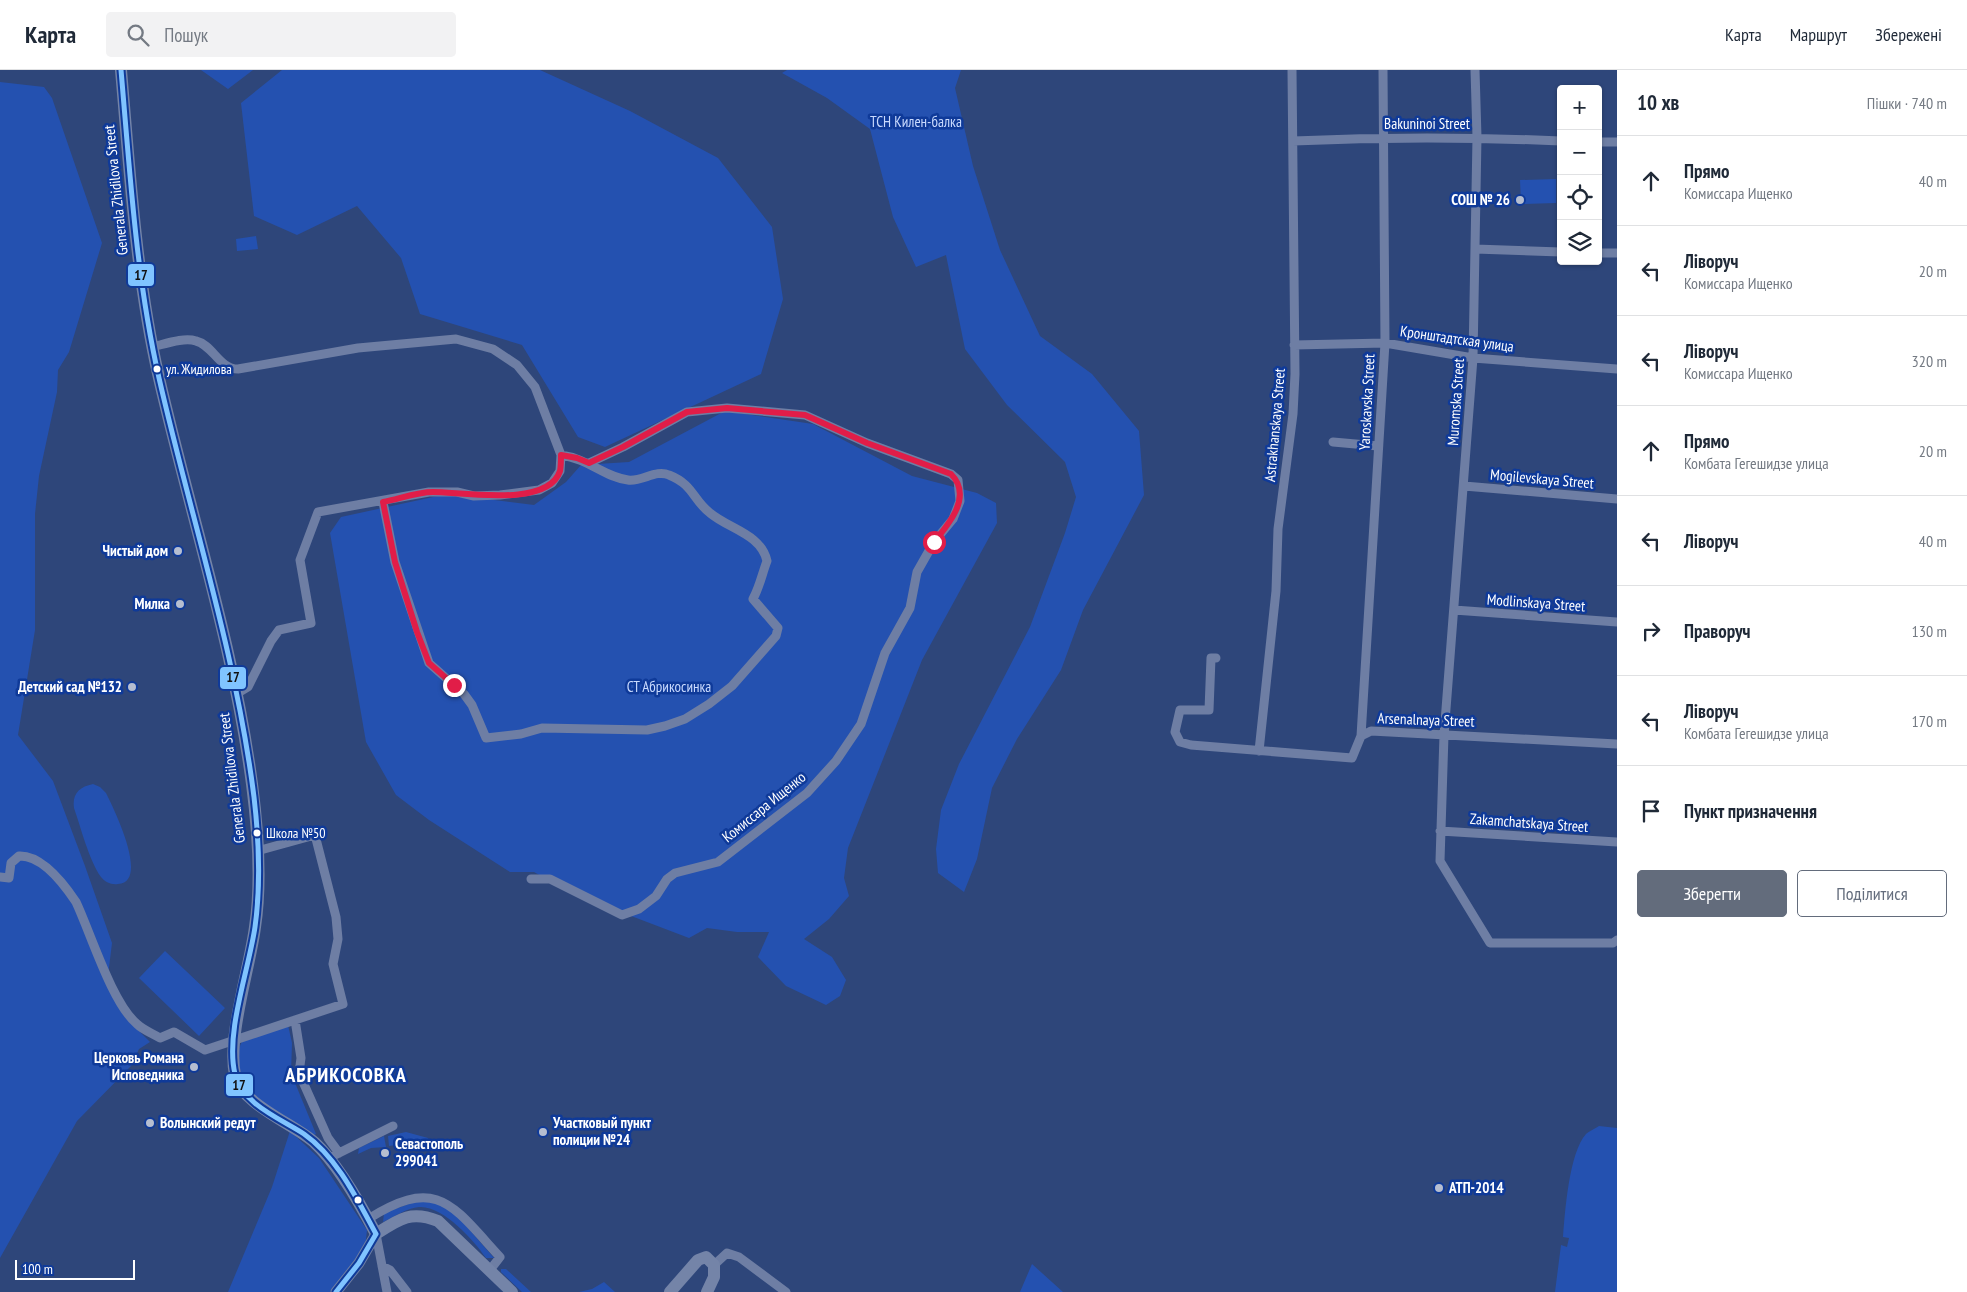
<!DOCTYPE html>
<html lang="uk">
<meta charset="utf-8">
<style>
body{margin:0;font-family:"PT Sans Narrow",sans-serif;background:#f2f2f3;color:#1f2937}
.controls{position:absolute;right:15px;top:15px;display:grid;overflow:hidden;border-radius:5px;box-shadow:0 1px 4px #0004}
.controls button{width:45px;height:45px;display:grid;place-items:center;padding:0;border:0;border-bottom:1px solid #e0e1e3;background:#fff;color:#1f2937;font:25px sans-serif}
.scale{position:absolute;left:15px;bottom:12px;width:120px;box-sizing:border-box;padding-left:5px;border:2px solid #fff;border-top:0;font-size:14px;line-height:18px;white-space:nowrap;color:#fff;-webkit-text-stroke:4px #0f3a99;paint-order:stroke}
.stop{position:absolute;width:15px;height:15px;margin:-11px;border:4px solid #e11d48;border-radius:50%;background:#fff}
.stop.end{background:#e11d48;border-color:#fff;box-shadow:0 1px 5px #0008}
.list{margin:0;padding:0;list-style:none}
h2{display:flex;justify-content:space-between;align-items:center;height:65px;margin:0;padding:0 20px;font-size:21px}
h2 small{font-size:16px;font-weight:400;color:#747a83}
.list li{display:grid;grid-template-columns:32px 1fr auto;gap:15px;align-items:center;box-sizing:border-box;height:90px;padding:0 20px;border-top:1px solid #e0e1e3}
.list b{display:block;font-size:19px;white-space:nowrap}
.list p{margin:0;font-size:16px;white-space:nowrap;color:#747a83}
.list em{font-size:16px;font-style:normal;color:#747a83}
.actions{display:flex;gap:10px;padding:15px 20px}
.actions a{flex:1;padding:11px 0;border:1px solid #636c7c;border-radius:5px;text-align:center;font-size:18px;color:#636c7c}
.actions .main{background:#636c7c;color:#fff}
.icon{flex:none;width:28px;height:28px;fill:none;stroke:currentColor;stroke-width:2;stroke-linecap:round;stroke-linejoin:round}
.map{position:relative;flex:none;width:1617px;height:1222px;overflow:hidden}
header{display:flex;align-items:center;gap:30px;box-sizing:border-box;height:70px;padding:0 25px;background:#fff;border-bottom:1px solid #e0e1e3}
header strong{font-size:24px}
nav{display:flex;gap:28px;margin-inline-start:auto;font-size:18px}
.search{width:350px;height:45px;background:#f2f2f3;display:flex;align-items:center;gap:12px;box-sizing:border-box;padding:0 18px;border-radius:5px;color:#747a83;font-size:19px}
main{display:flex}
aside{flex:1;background:#fff}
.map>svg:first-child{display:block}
.green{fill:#2451b0}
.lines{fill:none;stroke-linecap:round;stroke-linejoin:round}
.minor{stroke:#6e7ea4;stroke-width:9}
.tertiary{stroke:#6e7ea4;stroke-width:11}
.secondary{stroke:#7484a8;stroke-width:12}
.bus-1-casing{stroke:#0f3a99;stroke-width:9}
.bus-1{stroke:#80c4ff;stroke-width:5}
.route{stroke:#e11d48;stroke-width:6}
.poi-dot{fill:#b6bed0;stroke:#0f3a99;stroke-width:2}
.bus-dot{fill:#fff;stroke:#0f3a99;stroke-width:2}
.labels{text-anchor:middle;stroke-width:5;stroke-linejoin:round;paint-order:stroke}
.bus-label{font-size:14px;fill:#fff;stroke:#0f3a99;text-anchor:start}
.park-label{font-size:15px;fill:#c9dafe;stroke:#0f3a99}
.street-label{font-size:15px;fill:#fff;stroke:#0f3a99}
.poi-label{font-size:15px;font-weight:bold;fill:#fff;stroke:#0f3a99;text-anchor:end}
.district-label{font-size:20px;font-weight:bold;letter-spacing:1px;fill:#fff;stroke:#0f3a99}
.line-badge{stroke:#0f3a99;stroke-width:2}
.pale-badge-label{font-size:14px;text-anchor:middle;font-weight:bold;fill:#111}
</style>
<header>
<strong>Карта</strong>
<div class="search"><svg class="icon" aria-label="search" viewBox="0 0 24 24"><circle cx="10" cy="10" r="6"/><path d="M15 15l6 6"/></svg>Пошук</div>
<nav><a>Карта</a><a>Маршрут</a><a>Збережені</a></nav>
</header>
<main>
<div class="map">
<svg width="1617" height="1222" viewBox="0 0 1617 1222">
<rect width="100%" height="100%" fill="#2e467a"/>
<path class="green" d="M201 0H253L228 19Z
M282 0H540L630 41 718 88 772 157 783 229 761 304 605 377 578 367 522 275 420 244 401 188 357 136 297 165 254 146 241 33Z
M787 0H961L955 18 973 96 1000 180 1040 266 1092 304 1139 361 1144 425 1083 540 1061 600 1017 669 992 718 977 789 964 822 938 803 936 779 941 740 959 694 1030 557 1065 463 1076 427 1065 392 1007 335 965 279 946 185 916 197 893 147 870 59 827 28 782 3Z
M0 12 44 17 52 28 102 173 69 282 58 300 57 322 39 406 35 444V560L18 665 53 711 85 796 112 873 107 914 124 946 150 972 139 979 131 996 77 1051 0 1188Z
M1556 109V133L1521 134 1520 110Z
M256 166 258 179 237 181 236 169Z
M725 341 813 354 912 406 977 423 996 433 997 453 922 590 848 778 844 808 849 826 829 849 804 869 832 887 846 910 840 926 826 935 786 916 758 887 769 862H737L707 858 689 868 576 825 534 802H510L429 750 396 725 366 672 330 463 341 447 447 424 534 435 566 412 581 395 629 392Z
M93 714 100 717 106 723C114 739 150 812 118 814 111 815 105 812 101 807 89 790 81 758 74 738 72 724 79 717 93 714Z
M165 881 225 938 199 966 139 908Z
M288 955 292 973 291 1003 316 1064 312 1066C301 1059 247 1024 243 1017 235 1001 235 985 243 969Z
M1599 1056 1617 1058V1222H1555L1561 1175 1567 1177 1569 1168 1563 1167C1565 1142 1569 1083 1586 1064 1589 1061 1595 1059 1599 1056Z
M290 1061 319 1088 367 1160 365 1179 330 1222H228L272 1117Z
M406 1062 428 1068 429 1073H409L389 1076 388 1066Z
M384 1066 386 1077 371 1078 358 1084 359 1078Z
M420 1130 442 1133 461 1150 494 1188H486C474 1170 442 1135 419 1137 407 1138 394 1147 383 1152L384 1143Z
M1032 1194 1063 1222H1020Z
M501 1199H506L531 1222H522L501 1202Z
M604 1212 615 1222H579L592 1219Z"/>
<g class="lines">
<path class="minor" d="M1475 0 1477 67 1473 288 1444 665 1440 791 1490 873H1613L1617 870
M1293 71C1383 67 1471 67 1561 71
M1598 72H1617
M1475 179 1561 182
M1598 183H1617
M1294 275 1385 273 1473 288 1617 299
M152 277C165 274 184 267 196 271 213 275 219 299 238 299L358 278 456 269 493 279 517 295 535 317 561 385 560 401 552 413 539 420 500 425 474 426 457 422H429L318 442 300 490 311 553 279 560 271 571 248 617 238 623
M1333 372 1378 376
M1464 416 1617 429
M383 432 395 492 429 593 464 624 472 635 486 668 521 664 542 658 647 660 665 656 685 649 709 634 732 616 776 566 778 558 753 529C760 516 762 504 767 491 761 464 729 459 710 443 692 429 694 415 669 405 656 399 642 412 628 410 604 407 589 389 561 385
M1454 540 1617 552
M1216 588H1211L1209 640H1180L1175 662 1180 672 1191 675 1352 688 1361 666 1371 661 1617 674
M1361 666 1385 273 1383 0
M1259 681 1276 521 1278 459 1293 344 1295 304 1292 0
M1440 761 1617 772
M0 807 9 808 11 793 19 786C42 785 64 814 76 832 91 864 112 933 137 954 143 960 152 963 160 968L174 962 205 980 343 934 333 894 338 869 336 847 315 765 257 781
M531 809H550L622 845 639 839 656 826 667 809 675 803 718 792 807 723 836 691 861 654 885 583 910 538 917 502 934 472 953 449 960 431 958 410 951 404 867 373 805 345 727 338 687 342 623 377 589 393
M295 950 301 988 299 1003 328 1068 339 1083
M335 1085 393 1056
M368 1149C438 1105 452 1135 500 1187L490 1200
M376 1164 387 1222
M714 1195 727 1183 739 1187 786 1222
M382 1196 390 1200 407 1222"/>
<path class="tertiary" d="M336 1222 359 1193 376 1164"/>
<path class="secondary" d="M121 0C130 103 136 208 159 308 190 443 234 577 252 714 258 760 262 811 255 857 250 897 227 967 235 1005 241 1034 292 1053 314 1072 338 1094 361 1135 376 1164 399 1149 411 1140 438 1151L512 1222
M670 1222 698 1190 706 1187 714 1195V1207L707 1222"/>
<defs>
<path id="bus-1" d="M121 0C130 103 136 207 159 308 191 448 236 584 254 727 259 770 261 814 255 857 249 899 225 963 235 1004 242 1034 281 1049 304 1064 337 1087 357 1129 376 1164
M336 1222 359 1193 376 1164"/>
</defs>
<use href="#bus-1" class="bus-1-casing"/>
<use href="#bus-1" class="bus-1"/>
</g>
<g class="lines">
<path class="route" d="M454 615 429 593 417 562 395 492 383 432C399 429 417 422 433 422 462 422 548 438 560 401 561 396 561 390 561 385L577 388 589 393 623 377 687 342 727 338 805 345 867 373 951 404C973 426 949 454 934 472"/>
</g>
<g class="poi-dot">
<circle cx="1520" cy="130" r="5"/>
<circle cx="178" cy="481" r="5"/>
<circle cx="180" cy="534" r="5"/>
<circle cx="132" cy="617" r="5"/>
<circle cx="194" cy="997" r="5"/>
<circle cx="150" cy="1053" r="5"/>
<circle cx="543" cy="1062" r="5"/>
<circle cx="385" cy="1083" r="5"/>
<circle cx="1439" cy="1118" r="5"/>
</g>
<g class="bus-dot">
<circle cx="157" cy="299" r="4.5"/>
<circle cx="257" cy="763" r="4.5"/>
<circle cx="358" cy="1130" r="4.5"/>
</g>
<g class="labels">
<g class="bus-label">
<text x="166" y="304">ул. Жидилова</text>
<text x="266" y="768">Школа №50</text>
</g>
<g class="park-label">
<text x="916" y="57">ТСН Килен-балка</text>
<text x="669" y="622">СТ Абрикосинка</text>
</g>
<g class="street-label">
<text x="1427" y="59">Bakuninoi Street</text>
<text transform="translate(116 120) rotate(-96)" y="5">Generala Zhidilova Street</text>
<text transform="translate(1457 269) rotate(8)" y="5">Кронштадтская улица</text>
<text transform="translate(1367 332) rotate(-87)" y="5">Yaroskavska Street</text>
<text transform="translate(1456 332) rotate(-86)" y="5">Muromska Street</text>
<text transform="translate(1275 355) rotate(-85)" y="5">Astrakhanskaya Street</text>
<text transform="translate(1542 409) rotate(5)" y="5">Mogilevskaya Street</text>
<text transform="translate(1536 533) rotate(4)" y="5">Modlinskaya Street</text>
<text transform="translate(1426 650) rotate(2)" y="5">Arsenalnaya Street</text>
<text transform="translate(232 708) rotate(-97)" y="5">Generala Zhidilova Street</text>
<text transform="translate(764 737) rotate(-39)" y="5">Комиссара Ищенко</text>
<text transform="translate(1529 753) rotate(4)" y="5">Zakamchatskaya Street</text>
</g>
<g class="poi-label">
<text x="1510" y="135">СОШ № 26</text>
<text x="168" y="486">Чистый дом</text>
<text x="170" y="539">Милка</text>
<text x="122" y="622">Детский сад №132</text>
<text x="184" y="993">Церковь Романа<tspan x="184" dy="17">Исповедника</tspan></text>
<text x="160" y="1058" text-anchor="start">Волынский редут</text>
<text x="553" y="1058" text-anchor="start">Участковый пункт<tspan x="553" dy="17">полиции №24</tspan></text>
<text x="395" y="1079" text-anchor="start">Севастополь<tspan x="395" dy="17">299041</tspan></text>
<text x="1449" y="1123" text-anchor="start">АТП-2014</text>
</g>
<g class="district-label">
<text x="346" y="1012">АБРИКОСОВКА</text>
</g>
</g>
<g class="line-badge">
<rect x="127" y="193" width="28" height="24" rx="5" fill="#80c4ff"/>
<rect x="219" y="596" width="28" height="24" rx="5" fill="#80c4ff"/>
<rect x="225" y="1003" width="29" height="24" rx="5" fill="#80c4ff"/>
</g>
<g class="pale-badge-label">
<text x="141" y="210">17</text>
<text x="233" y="612">17</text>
<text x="239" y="1020">17</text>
</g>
</svg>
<div class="controls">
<button>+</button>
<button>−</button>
<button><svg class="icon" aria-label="locate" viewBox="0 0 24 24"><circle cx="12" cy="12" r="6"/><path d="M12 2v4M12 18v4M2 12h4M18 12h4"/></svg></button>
<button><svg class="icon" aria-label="layers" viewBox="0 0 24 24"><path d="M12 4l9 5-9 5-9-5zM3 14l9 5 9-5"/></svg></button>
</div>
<div class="scale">100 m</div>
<div class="stop" style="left:934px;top:472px"></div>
<div class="stop end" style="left:454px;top:615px"></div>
</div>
<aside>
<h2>10 хв<small>Пішки · 740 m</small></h2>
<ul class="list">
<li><svg class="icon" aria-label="ahead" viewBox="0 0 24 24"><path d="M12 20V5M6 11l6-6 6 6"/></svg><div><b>Прямо</b><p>Комиссара Ищенко</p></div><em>40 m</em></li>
<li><svg class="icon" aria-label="left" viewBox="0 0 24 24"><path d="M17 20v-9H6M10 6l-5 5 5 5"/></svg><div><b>Ліворуч</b><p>Комиссара Ищенко</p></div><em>20 m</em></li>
<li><svg class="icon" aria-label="left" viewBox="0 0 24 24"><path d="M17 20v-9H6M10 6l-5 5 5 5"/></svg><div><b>Ліворуч</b><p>Комиссара Ищенко</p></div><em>320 m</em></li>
<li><svg class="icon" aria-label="ahead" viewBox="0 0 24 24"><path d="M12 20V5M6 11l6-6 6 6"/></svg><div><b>Прямо</b><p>Комбата Гегешидзе улица</p></div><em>20 m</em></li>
<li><svg class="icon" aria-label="left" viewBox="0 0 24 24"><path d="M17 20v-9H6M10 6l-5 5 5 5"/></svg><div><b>Ліворуч</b></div><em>40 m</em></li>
<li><svg class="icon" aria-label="right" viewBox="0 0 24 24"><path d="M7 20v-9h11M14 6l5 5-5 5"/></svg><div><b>Праворуч</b></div><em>130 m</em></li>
<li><svg class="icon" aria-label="left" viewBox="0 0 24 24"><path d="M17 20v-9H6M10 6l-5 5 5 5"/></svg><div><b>Ліворуч</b><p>Комбата Гегешидзе улица</p></div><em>170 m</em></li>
<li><svg class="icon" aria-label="arrive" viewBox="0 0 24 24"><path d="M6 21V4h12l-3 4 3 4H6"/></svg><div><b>Пункт призначення</b></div></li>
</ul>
<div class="actions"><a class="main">Зберегти</a><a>Поділитися</a></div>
</aside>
</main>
